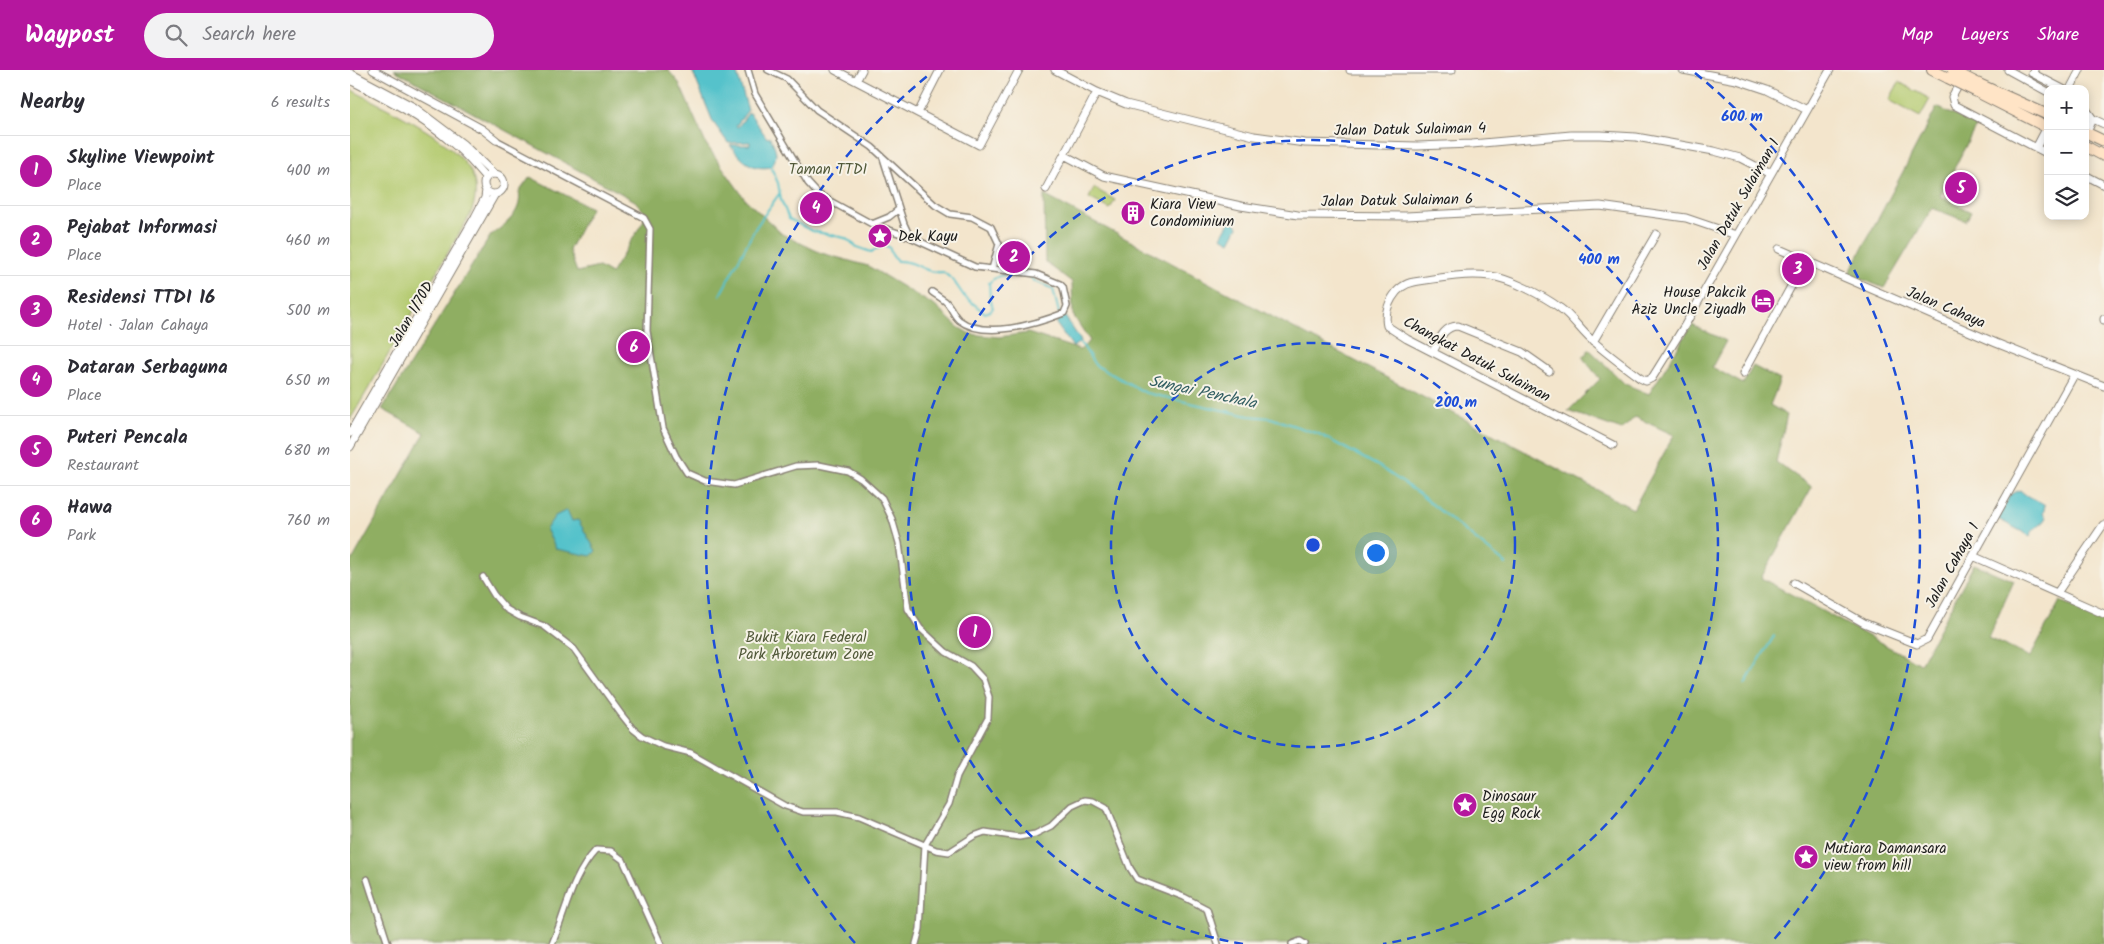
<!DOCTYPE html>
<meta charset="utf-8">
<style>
body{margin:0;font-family:Kalam,sans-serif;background:#f2f2f3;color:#2b2b33}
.controls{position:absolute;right:15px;top:15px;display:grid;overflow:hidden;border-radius:10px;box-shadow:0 2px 12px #0003}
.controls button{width:45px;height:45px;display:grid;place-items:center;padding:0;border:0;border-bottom:1px solid #e1e1e2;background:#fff;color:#2b2b33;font:25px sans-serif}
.you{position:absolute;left:1025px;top:482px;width:18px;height:18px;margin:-12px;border:4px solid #fff;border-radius:50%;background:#1a73e8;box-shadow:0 0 0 8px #1a73e833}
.badge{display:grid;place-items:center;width:32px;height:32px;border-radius:50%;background:#b5179e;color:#fff;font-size:16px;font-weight:700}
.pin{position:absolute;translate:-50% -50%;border:2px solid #fff;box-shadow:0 1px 5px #0006}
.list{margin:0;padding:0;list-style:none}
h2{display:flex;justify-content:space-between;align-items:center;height:65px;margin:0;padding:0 20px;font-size:21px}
h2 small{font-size:16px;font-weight:400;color:#7c7c81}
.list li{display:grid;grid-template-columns:32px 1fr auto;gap:15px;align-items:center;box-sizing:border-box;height:70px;padding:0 20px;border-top:1px solid #e1e1e2}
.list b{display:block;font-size:19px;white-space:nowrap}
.list p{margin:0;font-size:16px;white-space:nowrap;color:#7c7c81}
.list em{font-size:16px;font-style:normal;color:#7c7c81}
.icon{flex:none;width:28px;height:28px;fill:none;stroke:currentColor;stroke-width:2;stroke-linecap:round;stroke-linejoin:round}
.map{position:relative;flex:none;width:1754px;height:874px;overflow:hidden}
header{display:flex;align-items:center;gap:30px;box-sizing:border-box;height:70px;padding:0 25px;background:#b5179e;color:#fff}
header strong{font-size:24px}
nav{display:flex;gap:28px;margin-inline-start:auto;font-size:18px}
.search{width:350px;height:45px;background:#f2f2f3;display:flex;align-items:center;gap:12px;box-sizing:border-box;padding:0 18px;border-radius:28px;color:#7c7c81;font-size:19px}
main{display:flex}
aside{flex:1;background:#fff}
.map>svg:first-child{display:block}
.green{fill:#b4ca6f;stroke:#687346}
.forest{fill:#8fae62;stroke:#56653f}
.water{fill:#54c2cb;stroke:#386f74}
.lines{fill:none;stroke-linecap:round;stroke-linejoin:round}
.stream{stroke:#54c2cb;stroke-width:2}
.pedestrian-casing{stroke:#888074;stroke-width:8}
.minor-casing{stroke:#888074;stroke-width:9}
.secondary-casing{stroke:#888074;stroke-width:12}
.pedestrian{stroke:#fff;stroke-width:5}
.minor{stroke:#fff;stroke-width:7}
.secondary{stroke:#ffe4c6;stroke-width:10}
.secondary-bridge-casing{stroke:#888074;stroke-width:12;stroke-linecap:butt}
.secondary-bridge{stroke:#ffe4c6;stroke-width:10}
.ring{fill:none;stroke:#1d4ed8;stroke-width:2.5;stroke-dasharray:9 6}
.labels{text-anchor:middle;stroke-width:4;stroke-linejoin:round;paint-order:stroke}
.street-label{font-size:15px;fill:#1c1c1c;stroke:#f7f3e8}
.park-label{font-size:15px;fill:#515939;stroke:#f7f3e8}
.poi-label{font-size:15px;fill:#1c1c1c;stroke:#f7f3e8;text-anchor:start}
.water-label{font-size:16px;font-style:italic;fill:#325e62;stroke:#f7f3e8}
.centre{fill:#1d4ed8;stroke:#f7f3e8;stroke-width:2.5}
.ring-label{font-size:15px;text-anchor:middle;font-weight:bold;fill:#1d4ed8;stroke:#f7f3e8;stroke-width:4;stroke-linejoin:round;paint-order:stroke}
</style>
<header>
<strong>Waypost</strong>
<div class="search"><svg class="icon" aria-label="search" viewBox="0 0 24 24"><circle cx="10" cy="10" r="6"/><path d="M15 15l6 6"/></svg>Search here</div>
<nav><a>Map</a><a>Layers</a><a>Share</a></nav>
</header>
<main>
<aside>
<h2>Nearby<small>6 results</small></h2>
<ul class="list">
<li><span class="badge">1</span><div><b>Skyline Viewpoint</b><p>Place</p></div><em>400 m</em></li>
<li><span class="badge">2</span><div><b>Pejabat Informasi</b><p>Place</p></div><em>460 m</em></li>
<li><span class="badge">3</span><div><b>Residensi TTDI 16</b><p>Hotel · Jalan Cahaya</p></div><em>500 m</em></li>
<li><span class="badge">4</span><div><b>Dataran Serbaguna</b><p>Place</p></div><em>650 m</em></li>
<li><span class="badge">5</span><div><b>Puteri Pencala</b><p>Restaurant</p></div><em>680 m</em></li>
<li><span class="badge">6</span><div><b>Hawa</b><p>Park</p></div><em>760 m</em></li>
</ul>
</aside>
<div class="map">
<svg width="1754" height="874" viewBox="0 0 1754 874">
<rect width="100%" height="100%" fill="#f7f3e8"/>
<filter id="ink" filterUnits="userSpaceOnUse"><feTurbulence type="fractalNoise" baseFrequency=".02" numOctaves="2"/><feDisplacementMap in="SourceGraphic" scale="10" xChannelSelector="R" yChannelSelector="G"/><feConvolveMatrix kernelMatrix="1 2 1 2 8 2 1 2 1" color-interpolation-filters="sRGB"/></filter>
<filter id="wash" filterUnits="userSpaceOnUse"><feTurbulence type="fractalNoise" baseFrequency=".0096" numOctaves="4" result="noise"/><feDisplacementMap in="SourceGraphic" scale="20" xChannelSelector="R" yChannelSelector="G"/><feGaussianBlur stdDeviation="1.12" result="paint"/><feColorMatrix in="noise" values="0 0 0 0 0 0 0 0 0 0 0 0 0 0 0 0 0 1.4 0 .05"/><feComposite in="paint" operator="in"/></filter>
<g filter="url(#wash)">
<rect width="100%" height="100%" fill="#f3e5cc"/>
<path class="green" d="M1549 12 1580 29 1570 47 1539 30Z
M0 19C35 38 95 64 118 97 128 112 127 129 120 145L0 350Z
M744 118 765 130 760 139 739 128Z"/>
<path class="forest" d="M44 0H318L329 13 356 74 395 129 432 164 471 183 518 196 585 236 608 257 620 264 649 267 678 263 730 280 740 271 723 245 722 212 695 192 694 125 1283 439 1324 365 1285 347 1272 360 1218 341 1250 309 1233 288 1239 279 1275 314 1299 324 1342 255 1376 271 1362 297 1393 314 1403 296 1430 310 1420 335 1437 345 1426 392 1462 417 1411 508 1570 594 1624 494 1664 511 1638 568 1680 587 1710 531 1754 550V874H1L0 494 75 363 32 339 141 165C155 155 173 142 169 122L180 107 241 138 219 180 227 202 249 197 261 204 297 145 285 131Z
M1587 37 1626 56 1590 126 1621 142 1616 151 1582 138 1534 218 1499 204Z"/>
<path class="water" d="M342 0H386L398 40 386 56 388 57 399 42 417 68 420 67C426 78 429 86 421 97 401 101 391 89 380 75H400V72L378 73 363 52Z
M881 149 885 152 888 157 880 172 871 167Z
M714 245 731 271 723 277 707 255V248Z
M1670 420C1680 430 1685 428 1695 435L1693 444 1696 447C1692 456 1685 455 1680 466L1648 449 1660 425Z
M217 440 222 451 228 450 246 481 241 486 206 479 196 459 205 446Z"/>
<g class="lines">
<path class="stream" d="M420 95 428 113 431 130 439 149 462 161 495 168 507 177 521 182 533 176 539 177 542 185 547 191C567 190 573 204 593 202L603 210 614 226 635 243 640 241 643 238 640 228 639 213C648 203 661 204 674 205
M679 205 684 211 703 219 709 243
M370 225 406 157 429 124
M726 271 733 276 745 295 796 323 899 346 921 348 969 364 1030 397 1068 423 1156 494
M1395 614 1424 566"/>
</g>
</g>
<g filter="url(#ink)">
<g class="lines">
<defs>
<path id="pedestrian" d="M398 0 405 24 458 113 469 125 522 154 560 167 625 197 686 204 710 214 713 217 717 236 714 243C686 254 635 270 609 250 603 245 601 236 595 231 591 228 586 225 582 222
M418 0 437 9 467 40 522 77 585 135 600 144 622 147 641 157 649 174 642 199
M146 70 294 148 300 159 297 261 313 358 326 386 337 403 355 411 384 415 446 396 469 395 498 401 511 409 532 428 542 449 549 473 558 539 570 558 596 582 621 596 633 609 639 627 638 648 607 706 599 734 575 775 570 859 566 874
M533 88 554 154 560 167
M522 154 539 147 549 139
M133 507 144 525 156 539 170 547 194 556 224 579 271 644 283 659 292 666 313 676 341 683 435 736 453 742H487L509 747 586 780 599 782 624 766 635 762 669 767 685 764 701 756 722 736 735 730 743 731 756 738 780 798 787 809 834 827 857 839 868 874
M17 809 38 874
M202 874C216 842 221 807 246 780L261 781 273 790 311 874
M942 874 950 871 955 874"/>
<path id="minor" d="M23 0 132 59 146 70
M485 0 629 75 669 0
M705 0 747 22 776 34 904 66 955 73 1067 76 1122 74 1221 65H1251L1286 67 1364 81 1390 88 1421 104
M1000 0H1102
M1333 0 1387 10 1417 20 1457 40
M1617 0 1602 27 1604 35 1698 84
M1658 0 1698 22
M1684 0 1682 3 1713 19
M0 3 64 37 113 74 144 104
M0 10C35 28 71 46 101 72 114 82 125 95 136 108
M506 11 512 0
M1720 19 1730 0
M1735 38 1743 49 1737 62
M568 43 590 0
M1739 47 1754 54
M1686 78 1697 57
M714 85 754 106 891 136 948 145 1056 146 1250 136 1336 148 1386 165
M134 114a10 10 0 1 1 20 0a10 10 0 1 1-20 0Z
M1735 105 1754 115
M696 119 747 22
M1429 179 1646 273 1754 316
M1754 250V249
M1243 272 1306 164
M1083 282C1089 271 1093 256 1108 256L1172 282 1199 301
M1393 304 1455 191
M0 363 125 147 135 128 136 120
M1263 375 1057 269 1037 256C1033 238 1045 215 1064 212 1089 208 1114 203 1140 206 1159 208 1194 226 1210 238 1223 247 1232 263 1245 273 1259 285 1275 297 1290 308L1296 311 1302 308 1335 255 1480 0
M0 377 145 124
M1623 486 1754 544
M1444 513 1514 553 1567 574 1577 569 1724 305
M1707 523 1753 455"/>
<path id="secondary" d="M1582 0 1598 8
M1629 14 1698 45
M1625 21 1698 58
M1735 62 1754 71
M1735 76 1754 86"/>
</defs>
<use href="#pedestrian" class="pedestrian-casing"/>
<use href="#minor" class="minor-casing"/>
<use href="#secondary" class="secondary-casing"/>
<use href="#pedestrian" class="pedestrian"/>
<use href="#minor" class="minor"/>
<use href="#secondary" class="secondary"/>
<defs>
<path id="secondary-bridge" d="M1603 1 1629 14
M1598 8 1625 21"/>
</defs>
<use href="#secondary-bridge" class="secondary-bridge-casing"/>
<use href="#secondary-bridge" class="secondary-bridge"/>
</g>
</g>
<g class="ring">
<circle cx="963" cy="475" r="202"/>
<path d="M893 874A405 405 0 1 1 1033 874"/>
<path d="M505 873A607 607 0 0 1 581 3M1345 3A607 607 0 0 1 1421 873"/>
</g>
<defs>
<symbol id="building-disc" viewBox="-11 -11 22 22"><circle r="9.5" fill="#b5179e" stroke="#f7f3e8"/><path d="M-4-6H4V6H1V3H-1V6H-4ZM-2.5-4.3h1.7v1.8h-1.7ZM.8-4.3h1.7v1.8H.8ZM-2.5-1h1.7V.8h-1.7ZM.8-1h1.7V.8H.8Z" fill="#fff"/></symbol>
<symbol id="sight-disc" viewBox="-11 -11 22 22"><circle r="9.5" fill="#b5179e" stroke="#f7f3e8"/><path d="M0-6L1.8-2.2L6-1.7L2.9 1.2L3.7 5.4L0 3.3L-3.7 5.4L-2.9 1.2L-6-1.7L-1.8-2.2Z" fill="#fff"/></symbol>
<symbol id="hotel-disc" viewBox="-11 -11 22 22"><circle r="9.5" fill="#b5179e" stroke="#f7f3e8"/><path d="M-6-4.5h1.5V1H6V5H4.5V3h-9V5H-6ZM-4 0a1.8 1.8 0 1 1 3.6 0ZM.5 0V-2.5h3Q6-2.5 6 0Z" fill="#fff"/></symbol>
</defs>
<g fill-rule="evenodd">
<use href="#building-disc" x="769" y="129" width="28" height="28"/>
<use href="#sight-disc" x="516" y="152" width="28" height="28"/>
<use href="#hotel-disc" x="1399" y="217" width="28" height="28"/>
<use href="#sight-disc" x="1101" y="721" width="28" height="28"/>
<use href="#sight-disc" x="1442" y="773" width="28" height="28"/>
</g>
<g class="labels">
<g class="street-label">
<text transform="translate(1060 59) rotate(-1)" y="5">Jalan Datuk Sulaiman 4</text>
<text transform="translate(1047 130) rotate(-1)" y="5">Jalan Datuk Sulaiman 6</text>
<text transform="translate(1388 134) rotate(-60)" y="5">Jalan Datuk Sulaiman 1</text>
<text transform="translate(1596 237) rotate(23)" y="5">Jalan Cahaya</text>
<text transform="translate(61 244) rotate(-60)" y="5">Jalan 1/70D</text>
<text transform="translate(1127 289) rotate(28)" y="5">Changkat Datuk Sulaiman</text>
<text transform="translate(1602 495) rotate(-61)" y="5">Jalan Cahaya 1</text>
</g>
<g class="park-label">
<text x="478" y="104">Taman TTDI</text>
<text x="456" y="572">Bukit Kiara Federal<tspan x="456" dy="17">Park Arboretum Zone</tspan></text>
</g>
<g class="poi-label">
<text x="800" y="139">Kiara View<tspan x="800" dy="17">Condominium</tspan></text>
<text x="548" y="171">Dek Kayu</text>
<text x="1396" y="227" text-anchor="end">House Pakcik<tspan x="1396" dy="17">Aziz Uncle Ziyadh</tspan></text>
<text x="1132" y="731">Dinosaur<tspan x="1132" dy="17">Egg Rock</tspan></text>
<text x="1474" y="783">Mutiara Damansara<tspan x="1474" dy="17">view from hill</tspan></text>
</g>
<g class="water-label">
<text transform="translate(853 321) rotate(12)" y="6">Sungai Penchala</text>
</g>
</g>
<circle cx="963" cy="475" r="8" class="centre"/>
<g class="ring-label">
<text x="1392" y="51">600 m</text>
<text x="1249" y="194">400 m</text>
<text x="1106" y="337">200 m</text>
</g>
</svg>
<div class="controls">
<button>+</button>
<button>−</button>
<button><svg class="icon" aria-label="layers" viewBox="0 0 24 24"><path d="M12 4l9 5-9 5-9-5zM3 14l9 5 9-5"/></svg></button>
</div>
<div class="you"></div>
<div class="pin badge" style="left:625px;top:562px">1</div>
<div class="pin badge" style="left:664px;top:187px">2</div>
<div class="pin badge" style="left:1448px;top:199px">3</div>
<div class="pin badge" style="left:466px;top:138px">4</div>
<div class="pin badge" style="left:1611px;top:118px">5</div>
<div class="pin badge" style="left:284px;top:277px">6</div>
</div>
</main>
